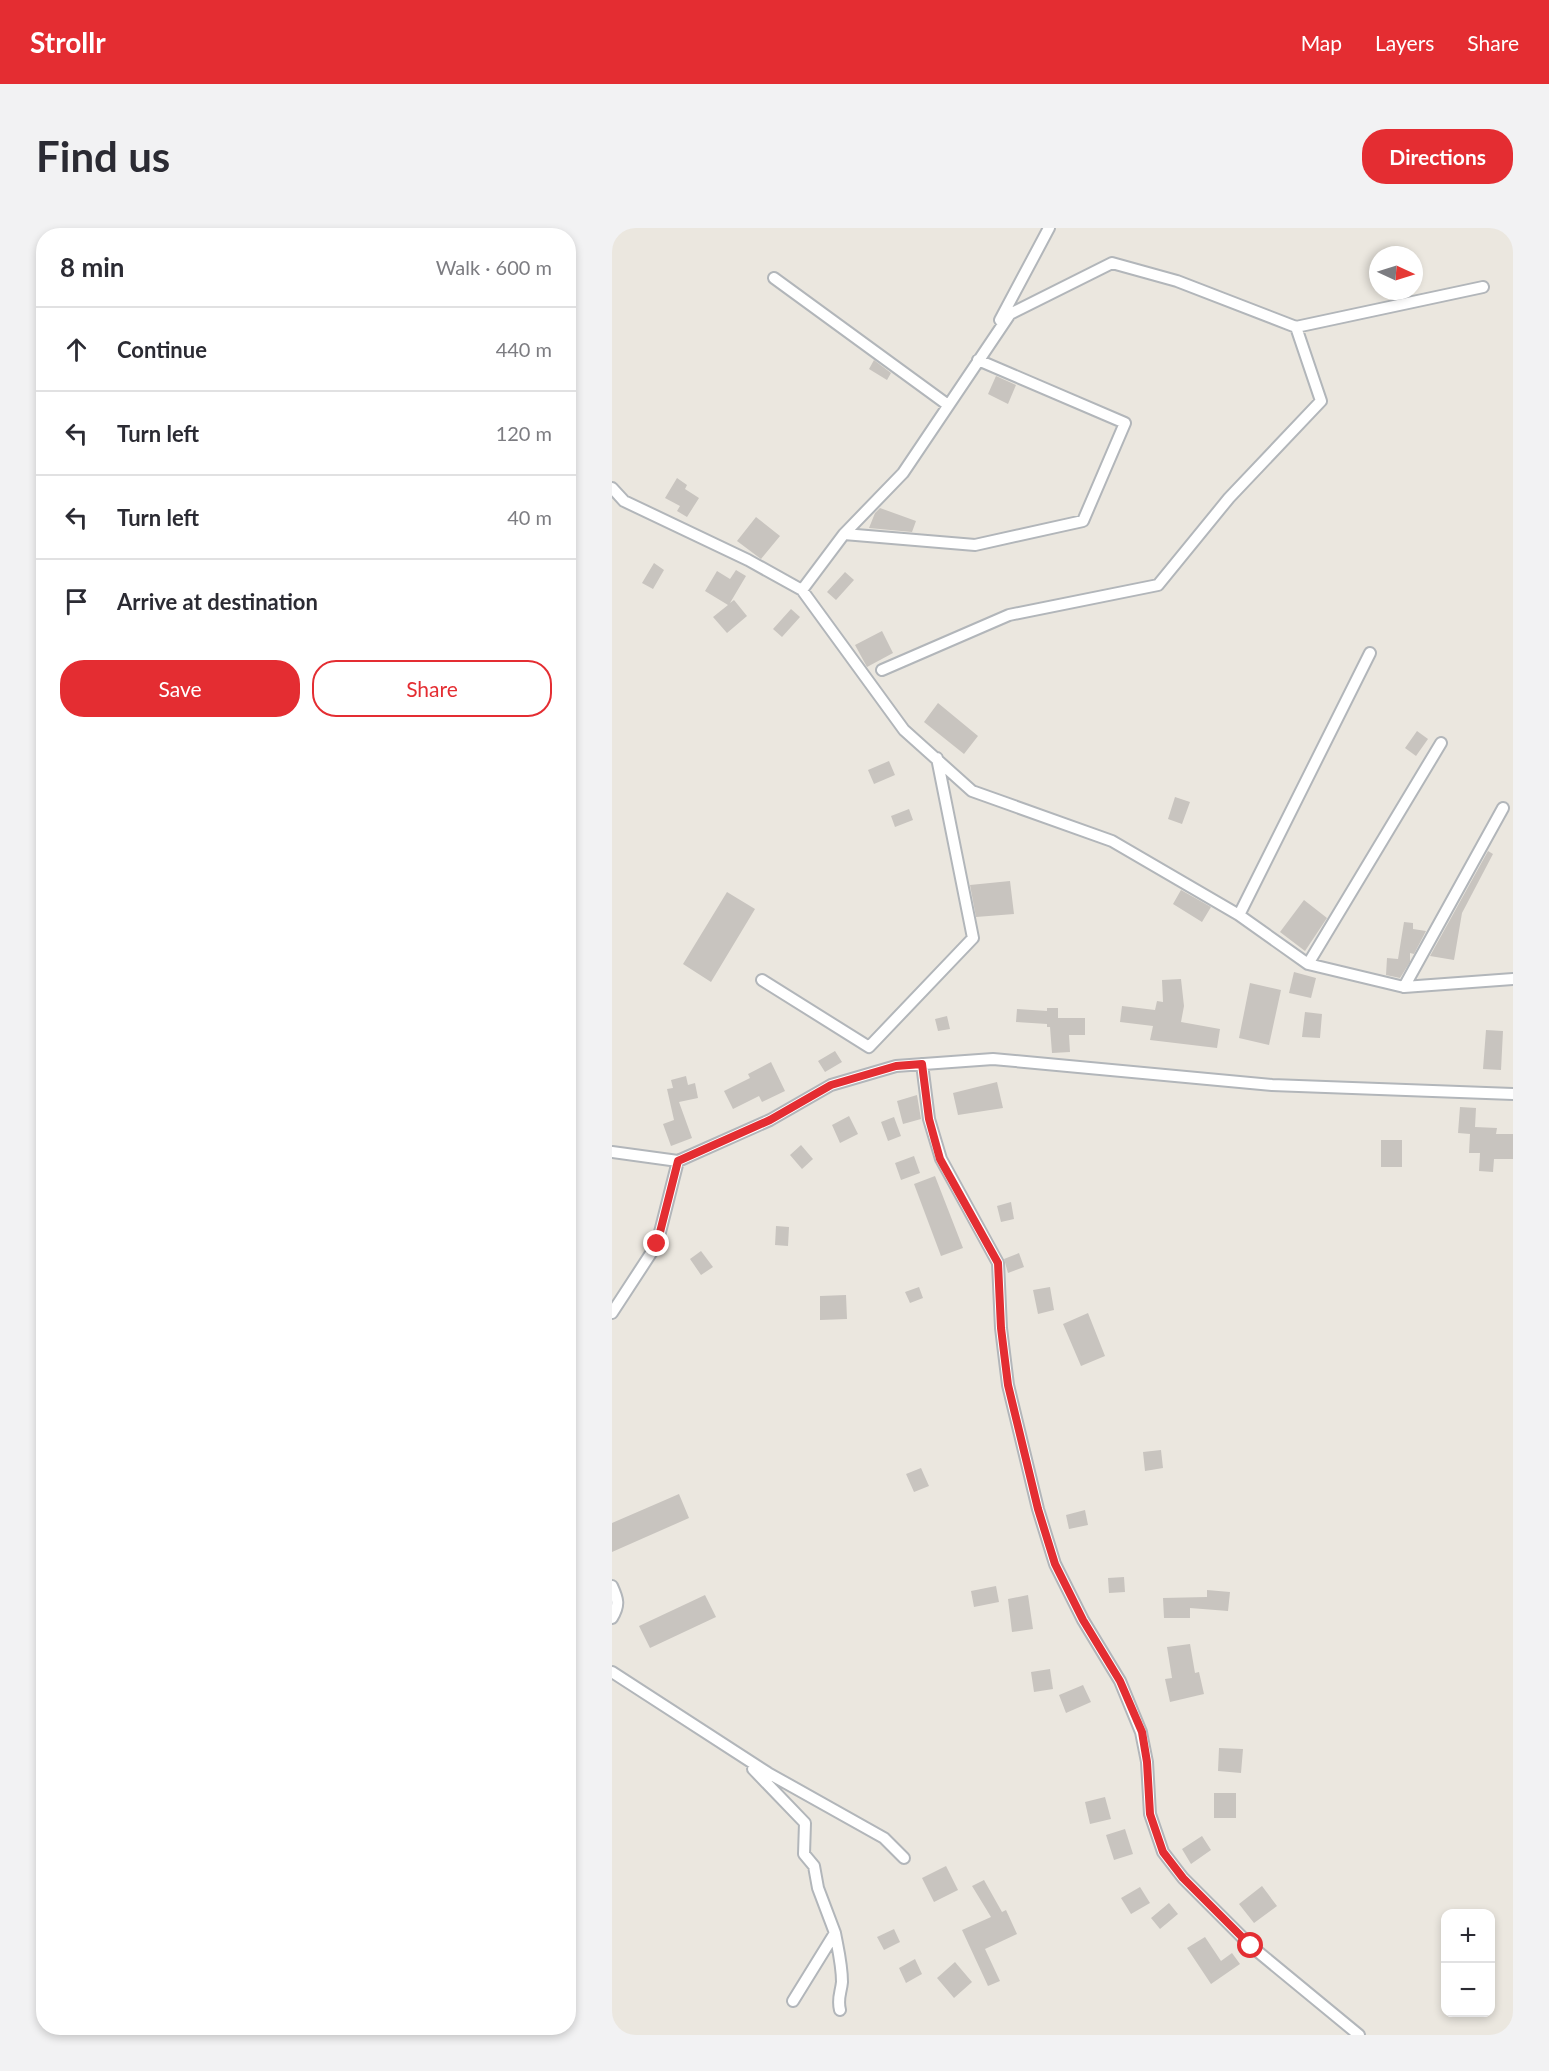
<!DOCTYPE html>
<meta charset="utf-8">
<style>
body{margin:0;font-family:Lato,sans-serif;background:#f2f2f3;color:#2b2b33}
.controls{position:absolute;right:18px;bottom:18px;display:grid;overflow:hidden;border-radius:12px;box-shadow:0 3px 9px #0003}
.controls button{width:54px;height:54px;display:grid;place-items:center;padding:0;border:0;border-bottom:2px solid #e1e1e2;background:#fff;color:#2b2b33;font:30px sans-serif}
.compass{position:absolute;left:757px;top:18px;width:54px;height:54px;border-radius:50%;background:#fff;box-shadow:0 3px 9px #0003;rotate:94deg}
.stop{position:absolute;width:18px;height:18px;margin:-14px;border:4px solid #e42d32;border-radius:50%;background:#fff}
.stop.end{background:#e42d32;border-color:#fff;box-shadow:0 2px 6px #0008}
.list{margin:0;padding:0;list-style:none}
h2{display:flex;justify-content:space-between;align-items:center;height:78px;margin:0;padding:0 24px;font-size:26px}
h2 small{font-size:20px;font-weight:400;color:#7c7c81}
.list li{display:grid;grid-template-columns:39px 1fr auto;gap:18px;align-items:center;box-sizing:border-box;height:84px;padding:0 24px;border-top:2px solid #e1e1e2}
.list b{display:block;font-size:22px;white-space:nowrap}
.list em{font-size:20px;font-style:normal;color:#7c7c81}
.actions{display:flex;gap:12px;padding:18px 24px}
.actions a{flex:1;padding:14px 0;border:2px solid #e42d32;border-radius:24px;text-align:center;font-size:21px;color:#e42d32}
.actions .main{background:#e42d32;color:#fff}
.icon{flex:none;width:33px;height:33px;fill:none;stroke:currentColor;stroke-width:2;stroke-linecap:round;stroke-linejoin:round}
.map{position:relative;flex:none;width:901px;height:1807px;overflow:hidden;border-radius:24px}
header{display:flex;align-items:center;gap:36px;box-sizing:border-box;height:84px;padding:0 30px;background:#e42d32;color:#fff}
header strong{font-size:28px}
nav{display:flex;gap:33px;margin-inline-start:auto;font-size:21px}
.intro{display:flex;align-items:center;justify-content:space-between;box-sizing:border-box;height:144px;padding:0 36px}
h1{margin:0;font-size:42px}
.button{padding:15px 27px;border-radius:24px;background:#e42d32;color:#fff;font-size:21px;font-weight:700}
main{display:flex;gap:36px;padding:0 36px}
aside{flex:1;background:#fff;border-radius:24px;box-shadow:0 3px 9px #0003}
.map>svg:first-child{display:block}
.building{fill:#c8c4bf}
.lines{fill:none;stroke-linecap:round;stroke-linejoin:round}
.street-casing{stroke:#b2b6ba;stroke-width:14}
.street{stroke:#fff;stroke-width:10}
.route{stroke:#e42d32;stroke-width:8}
</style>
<header>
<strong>Strollr</strong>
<nav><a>Map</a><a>Layers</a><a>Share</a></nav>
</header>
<div class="intro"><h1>Find us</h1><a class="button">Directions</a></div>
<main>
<aside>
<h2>8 min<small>Walk · 600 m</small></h2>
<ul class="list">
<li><svg class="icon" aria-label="ahead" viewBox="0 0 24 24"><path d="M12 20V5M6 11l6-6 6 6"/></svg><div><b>Continue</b></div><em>440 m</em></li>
<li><svg class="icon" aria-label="left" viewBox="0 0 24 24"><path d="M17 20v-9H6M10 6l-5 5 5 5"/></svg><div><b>Turn left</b></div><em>120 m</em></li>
<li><svg class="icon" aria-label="left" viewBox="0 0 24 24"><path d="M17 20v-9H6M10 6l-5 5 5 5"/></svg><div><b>Turn left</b></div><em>40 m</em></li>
<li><svg class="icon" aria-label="arrive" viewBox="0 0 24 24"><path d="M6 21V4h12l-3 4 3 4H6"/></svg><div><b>Arrive at destination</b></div></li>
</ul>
<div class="actions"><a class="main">Save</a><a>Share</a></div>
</aside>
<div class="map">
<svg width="901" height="1807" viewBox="0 0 901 1807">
<rect width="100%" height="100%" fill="#ebe7df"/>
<path class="building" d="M262 132 279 145 275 152 257 141Z
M384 148 404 157 396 176 376 166Z
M65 250 75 257 73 261 87 270 75 289 65 283 68 278 53 270Z
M268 280 304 293 300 304 257 300 263 285Z
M144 289 168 308 149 331 125 313Z
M42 335 52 342 41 361 30 355Z
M124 342 134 348 118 375 122 372 135 388 115 405 101 389 116 377 93 363 105 343 118 351Z
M233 344 242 352 224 372 215 364Z
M179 381 188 389 170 409 161 401Z
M270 403 281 425 255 439 243 417Z
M326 475 366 508 352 526 312 494Z
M805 503 816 511 804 528 793 520Z
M277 533 283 547 262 556 256 542Z
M563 569 578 574 570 596 556 591Z
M297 581 301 592 283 599 279 588Z
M876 623 881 626 850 685 842 732 818 728Z
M398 653 402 686 364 689 358 657Z
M569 662 599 679 590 694 561 676Z
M115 664 143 681 99 754 71 736Z
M692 672 715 690 693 723 668 704Z
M792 694 801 695V701L814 703 802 726 798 725V734L788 750 774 747 775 730 786 731Z
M682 744 704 750 699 770 677 765Z
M569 751 572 778 569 794 608 801 605 820 538 812 541 798 508 794 510 778 543 782 545 773 551 774 550 752Z
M638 755 669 762 657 817 627 810Z
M435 780H446V790H473V807H457L458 824 440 825 438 799H435V796L404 794 405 781 435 783Z
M693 784 710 786 708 810 690 809Z
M335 788 338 801 326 803 323 791Z
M874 802 891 803 889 842 871 841Z
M223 823 230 834 213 844 206 833Z
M159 834 173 863 150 874 147 868 121 881 112 863 138 850 136 846Z
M74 848 76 857 83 855 86 870 67 874 80 910 59 918 51 896 62 892 55 861 61 860 59 852Z
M385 854 391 880 346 887 341 865Z
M305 867 309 891 291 896 285 873Z
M848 879 864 880 863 899 885 900 884 906H901V931H882L881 944 867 943 868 925H857L858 906 846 905Z
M237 888 246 906 228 915 220 897Z
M282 889 289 908 276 913 269 894Z
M769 912H790V939H769Z
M189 917 201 931 190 941 178 927Z
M302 928 308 945 289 952 283 935Z
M323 948 351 1020 329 1028 302 956Z
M399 974 402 991 389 994 385 978Z
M164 998 177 999 176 1018 163 1017Z
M89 1023 101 1039 89 1047 78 1031Z
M407 1025 412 1039 396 1045 392 1031Z
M307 1059 311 1070 298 1075 293 1064Z
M438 1059 442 1082 426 1086 421 1062Z
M234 1067 235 1091 208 1092V1068Z
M476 1085 493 1128 469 1138 451 1096Z
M549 1222 551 1240 533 1243 531 1224Z
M309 1240 317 1258 302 1264 294 1246Z
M67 1266 77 1290 0 1324V1295Z
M473 1282 476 1297 457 1301 454 1287Z
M512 1349 513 1364 497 1365 496 1350Z
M384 1358 387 1374 362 1379 359 1363Z
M595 1362 618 1364 616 1383 578 1380V1390H552L551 1370 595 1369Z
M93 1367 104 1389 38 1420 27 1398Z
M416 1367 421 1401 400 1404 396 1371Z
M578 1416 583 1445 587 1444 592 1466 558 1474 553 1451 560 1450 555 1419Z
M438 1441 441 1461 422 1464 419 1444Z
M471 1457 479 1474 454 1485 447 1467Z
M607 1520 631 1521 629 1545 606 1543Z
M602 1565H624V1590H602Z
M493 1569 499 1591 478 1596 473 1574Z
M513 1601 521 1626 502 1632 494 1607Z
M590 1608 599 1622 579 1636 570 1621Z
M334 1638 346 1662 322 1674 310 1650Z
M372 1652 390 1684 394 1682 405 1706 373 1721 388 1753 376 1758 350 1702 379 1689 360 1658Z
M650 1658 665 1678 642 1695 627 1676Z
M528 1659 538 1675 519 1686 509 1670Z
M557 1675 566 1686 548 1701 539 1690Z
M282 1701 288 1714 272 1722 265 1709Z
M593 1709 609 1733 620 1725 628 1736 599 1756 575 1720Z
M303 1731 310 1746 294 1755 287 1740Z
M343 1734 360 1754 342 1770 325 1750Z"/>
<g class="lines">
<defs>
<path id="street" d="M162 50 336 177
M388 92 437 0
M0 260 12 273 136 332 190 362 232 306 291 245 398 86 500 35 565 53 684 99
M232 306 363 317 471 293 513 195 366 132
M190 362 292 502 360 563 500 613 627 687 696 736 792 759 901 751
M270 442 397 387 546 357 617 270 709 173 684 99 871 59
M627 687 758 425
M696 736 829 515
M150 752 257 819 361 710 325 530
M792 759 891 580
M310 836 317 891 329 931 386 1035 389 1100 396 1157 426 1281 443 1336 471 1392 508 1453 529 1504 535 1534 538 1586 551 1624 571 1650 639 1718 747 1807
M0 924 66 933 158 892 219 857 284 838 381 831 660 857 901 866
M0 1085 45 1016 66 933
M0 1358C6 1371 8 1377 0 1390
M0 1444 156 1545 272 1610 292 1630
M141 1541 193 1595 192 1626 202 1638 206 1660 223 1705 181 1773
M223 1705C226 1721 230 1737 230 1754 229 1765 225 1770 228 1782"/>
</defs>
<use href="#street" class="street-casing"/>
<use href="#street" class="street"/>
</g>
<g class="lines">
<path class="route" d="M45 1016 66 933 158 892 219 857 284 838 310 836 317 891 328 931 386 1035 389 1100 396 1157 426 1281 443 1336 471 1392 508 1453 530 1504 535 1534 538 1586 551 1624 571 1650 639 1718"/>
</g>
</svg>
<div class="controls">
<button>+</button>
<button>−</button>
</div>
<svg class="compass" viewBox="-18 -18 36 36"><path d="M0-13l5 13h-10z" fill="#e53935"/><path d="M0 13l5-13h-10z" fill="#7c7c81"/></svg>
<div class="stop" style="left:639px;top:1718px"></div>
<div class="stop end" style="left:45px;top:1016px"></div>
</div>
</main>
